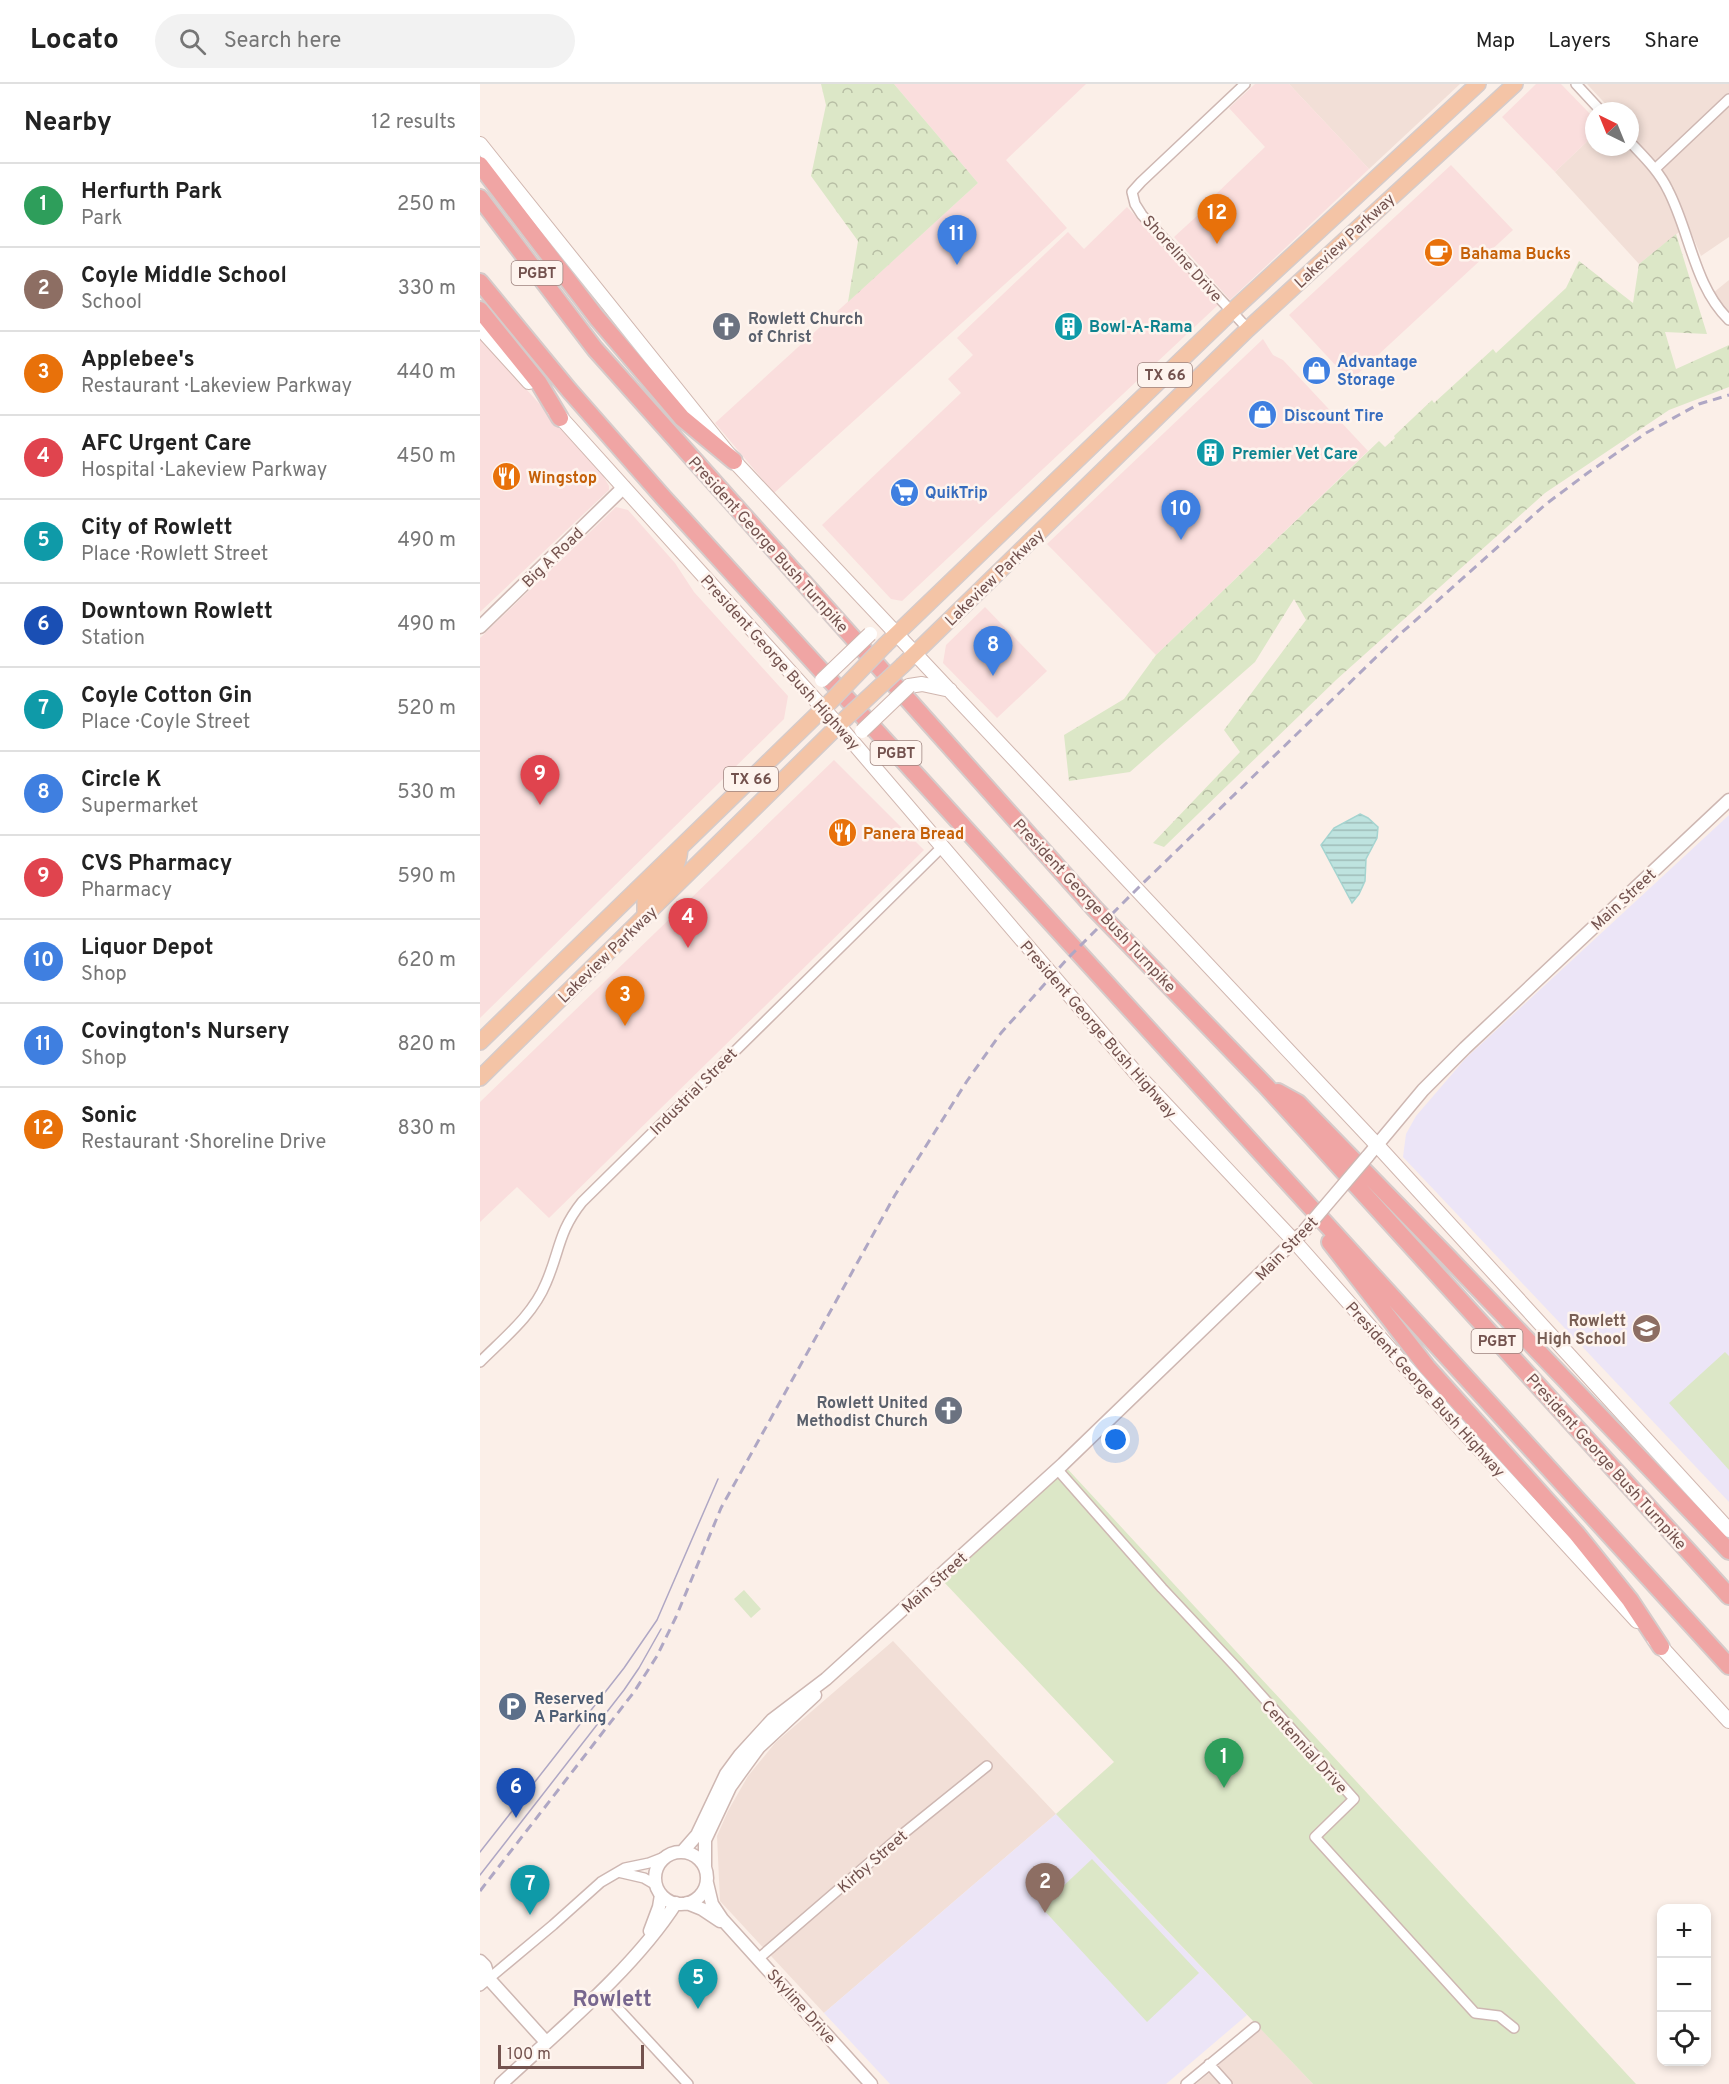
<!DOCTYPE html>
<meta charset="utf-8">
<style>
body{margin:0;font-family:Overpass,sans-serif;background:#f2f2f2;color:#222}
.controls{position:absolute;right:18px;bottom:18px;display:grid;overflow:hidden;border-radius:12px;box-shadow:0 3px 9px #0003}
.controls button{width:54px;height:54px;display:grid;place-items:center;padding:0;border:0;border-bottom:2px solid #e0e0e0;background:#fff;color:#222;font:30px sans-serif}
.compass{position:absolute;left:1105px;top:18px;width:54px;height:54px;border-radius:50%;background:#fff;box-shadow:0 3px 9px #0003;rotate:317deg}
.scale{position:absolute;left:18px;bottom:15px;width:146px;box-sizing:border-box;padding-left:6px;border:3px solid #73524e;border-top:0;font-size:16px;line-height:21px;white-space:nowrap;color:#73524e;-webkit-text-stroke:4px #fef4ee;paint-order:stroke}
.you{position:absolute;left:636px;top:1356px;width:21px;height:21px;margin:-15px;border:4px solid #fff;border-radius:50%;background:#1a73e8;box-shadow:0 0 0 9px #1a73e833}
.badge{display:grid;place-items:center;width:39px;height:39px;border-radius:50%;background:#da585a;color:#fff;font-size:20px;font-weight:700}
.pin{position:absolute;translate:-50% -50px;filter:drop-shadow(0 2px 3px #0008)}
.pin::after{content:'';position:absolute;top:32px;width:21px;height:18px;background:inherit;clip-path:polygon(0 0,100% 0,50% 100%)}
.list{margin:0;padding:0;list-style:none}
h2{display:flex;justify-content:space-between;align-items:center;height:78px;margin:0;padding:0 24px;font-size:26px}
h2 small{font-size:20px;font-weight:400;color:#767676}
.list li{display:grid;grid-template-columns:39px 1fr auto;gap:18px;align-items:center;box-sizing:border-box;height:84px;padding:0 24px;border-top:2px solid #e0e0e0}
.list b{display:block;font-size:22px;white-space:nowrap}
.list p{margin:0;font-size:20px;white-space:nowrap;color:#767676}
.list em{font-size:20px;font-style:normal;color:#767676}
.icon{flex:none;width:33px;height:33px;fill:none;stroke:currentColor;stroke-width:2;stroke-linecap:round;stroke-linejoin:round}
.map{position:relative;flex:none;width:1249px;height:2000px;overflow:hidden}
header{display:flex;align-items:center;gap:36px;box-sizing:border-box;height:84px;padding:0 30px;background:#fff;border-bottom:2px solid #e0e0e0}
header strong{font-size:28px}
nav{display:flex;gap:33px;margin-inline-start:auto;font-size:21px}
.search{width:420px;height:54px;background:#f2f2f2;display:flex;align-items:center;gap:15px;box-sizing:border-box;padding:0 21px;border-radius:33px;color:#767676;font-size:22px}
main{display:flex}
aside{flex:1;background:#fff}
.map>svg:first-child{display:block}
.residential{fill:#f2dfd7}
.commercial{fill:#fadedd}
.education{fill:#ece5f7}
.green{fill:#dce7c7}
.forest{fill:url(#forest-crowns)}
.water{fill:url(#water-rules);stroke:#a5d4d0;stroke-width:1.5}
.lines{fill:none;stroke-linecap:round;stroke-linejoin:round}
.minor-casing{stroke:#ceb7b2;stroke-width:12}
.tertiary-casing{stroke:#ceb7b2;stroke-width:15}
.secondary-casing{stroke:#d0b6af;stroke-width:16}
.primary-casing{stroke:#d5cbca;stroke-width:18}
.motorway-casing{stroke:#d5cbca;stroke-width:20}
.minor{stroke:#fff;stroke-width:9}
.tertiary{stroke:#fff;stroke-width:12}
.secondary{stroke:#fff;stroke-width:14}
.primary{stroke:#f4c4a6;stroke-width:15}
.motorway{stroke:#f0a5a4;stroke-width:16}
.tram{stroke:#afa7c4;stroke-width:1.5}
.rail{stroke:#afa7c4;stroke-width:3;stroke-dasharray:9 6;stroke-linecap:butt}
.tertiary-bridge-casing{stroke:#ceb7b2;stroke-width:15;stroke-linecap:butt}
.secondary-bridge-casing{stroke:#d0b6af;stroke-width:16;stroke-linecap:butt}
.primary-bridge-casing{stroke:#d5cbca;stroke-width:18;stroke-linecap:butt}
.tertiary-bridge{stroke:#fff;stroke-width:12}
.secondary-bridge{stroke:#fff;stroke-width:14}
.primary-bridge{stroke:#f4c4a6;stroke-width:15}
.labels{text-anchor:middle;stroke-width:5;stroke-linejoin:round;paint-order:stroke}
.shield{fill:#fef4ee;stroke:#9d837e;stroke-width:1.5}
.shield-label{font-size:15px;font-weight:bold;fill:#73524e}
.street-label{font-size:16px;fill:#73524e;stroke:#fef4ee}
.food-label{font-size:16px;font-weight:bold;fill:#c56008;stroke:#fef4ee;text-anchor:start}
.worship-label{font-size:16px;font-weight:bold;fill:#5b616d;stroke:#fef4ee;text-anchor:start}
.culture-label{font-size:16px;font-weight:bold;fill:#0d838f;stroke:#fef4ee;text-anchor:start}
.shop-label{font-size:16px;font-weight:bold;fill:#366cbe;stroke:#fef4ee;text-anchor:start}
.education-label{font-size:16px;font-weight:bold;fill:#785e54;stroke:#fef4ee;text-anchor:end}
.service-label{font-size:16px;font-weight:bold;fill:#4e5e75;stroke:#fef4ee;text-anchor:start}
.district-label{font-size:22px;font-weight:bold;fill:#77668e;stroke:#fef4ee}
</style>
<header>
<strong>Locato</strong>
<div class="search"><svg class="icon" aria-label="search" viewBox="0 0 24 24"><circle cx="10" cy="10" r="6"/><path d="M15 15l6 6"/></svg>Search here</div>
<nav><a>Map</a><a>Layers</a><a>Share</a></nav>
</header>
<main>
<aside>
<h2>Nearby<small>12 results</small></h2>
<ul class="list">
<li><span class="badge" style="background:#2e9e5b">1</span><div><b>Herfurth Park</b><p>Park</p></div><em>250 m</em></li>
<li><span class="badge" style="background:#8d6e63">2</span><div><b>Coyle Middle School</b><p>School</p></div><em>330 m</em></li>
<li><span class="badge" style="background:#e8710a">3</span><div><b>Applebee's</b><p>Restaurant · Lakeview Parkway</p></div><em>440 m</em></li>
<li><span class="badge" style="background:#e0444e">4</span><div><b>AFC Urgent Care</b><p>Hospital · Lakeview Parkway</p></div><em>450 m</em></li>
<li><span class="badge" style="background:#0f9aa8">5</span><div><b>City of Rowlett</b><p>Place · Rowlett Street</p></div><em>490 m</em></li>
<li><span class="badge" style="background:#1a4fb4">6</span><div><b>Downtown Rowlett</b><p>Station</p></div><em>490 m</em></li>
<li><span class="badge" style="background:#0f9aa8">7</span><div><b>Coyle Cotton Gin</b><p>Place · Coyle Street</p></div><em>520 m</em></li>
<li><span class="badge" style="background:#3f7fe0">8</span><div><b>Circle K</b><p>Supermarket</p></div><em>530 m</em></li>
<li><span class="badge" style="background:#e0444e">9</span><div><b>CVS Pharmacy</b><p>Pharmacy</p></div><em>590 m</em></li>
<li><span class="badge" style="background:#3f7fe0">10</span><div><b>Liquor Depot</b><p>Shop</p></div><em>620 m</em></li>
<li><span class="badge" style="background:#3f7fe0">11</span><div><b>Covington's Nursery</b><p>Shop</p></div><em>820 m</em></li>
<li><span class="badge" style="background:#e8710a">12</span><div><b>Sonic</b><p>Restaurant · Shoreline Drive</p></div><em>830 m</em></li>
</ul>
</aside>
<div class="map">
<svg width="1249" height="2000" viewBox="0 0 1249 2000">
<defs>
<pattern id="forest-crowns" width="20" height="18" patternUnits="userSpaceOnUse" patternTransform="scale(1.5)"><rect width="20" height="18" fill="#dce7c7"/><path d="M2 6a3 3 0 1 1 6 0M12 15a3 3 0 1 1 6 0" fill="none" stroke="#b7bea4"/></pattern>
<pattern id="water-rules" width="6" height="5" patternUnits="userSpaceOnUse" patternTransform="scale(1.5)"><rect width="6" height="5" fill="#bee3df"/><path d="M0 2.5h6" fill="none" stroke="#9fbbb7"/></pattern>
</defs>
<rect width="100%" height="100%" fill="#fbefe8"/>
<path class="residential" d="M809 0H980L889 85Z
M1107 0H1249V153L1221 172 1208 141 1159 180 1075 88 1114 51V63H1150V27H1132Z
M1249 196V229L1239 221 1233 209Z
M413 1557 576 1730 344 1929 240 1817 237 1752 248 1727 268 1692 295 1659Z
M781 1945 833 2000H716Z"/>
<path class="commercial" d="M414 0H606L526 76 587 144 294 409 235 339 498 99Z
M775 0H809L889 85 750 216 694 153 730 120 734 112 785 63 749 24Z
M1056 0H1081L1114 34V51L1075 88 1022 33Z
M971 81 1033 146 870 297 809 231Z
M647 123 738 221 422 517 411 515 342 441 481 309 468 295 493 271 477 254 588 148 604 165Z
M0 254 121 388 129 402V406L0 528Z
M783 255 793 271 803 276 888 367 676 571 567 460Z
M136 423 148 426 195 479 214 508 308 612 304 635 0 934V554Z
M505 523 567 587 517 634 463 579 466 561Z
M354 676 444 766 69 1134 37 1103 0 1138V1018Z"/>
<path class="education" d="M1249 731V1418L923 1073 926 1050 936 1032 985 975Z
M576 1730 767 1931 686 2000H410L344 1929Z"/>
<path class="green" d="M1245 1268 1249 1272V1386L1189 1319Z
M583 1380 1156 2000H833L576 1730 634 1678 463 1497Z
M264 1506 281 1525 271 1534 254 1515Z
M612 1775 719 1889 667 1938 561 1823Z"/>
<path class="forest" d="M341 0H414L498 99 368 218 378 157 331 92 346 21Z
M1196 150 1227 250 1185 248 1196 285 1249 261V303L1189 326 1065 409 856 596 684 763 673 759 760 668 744 646 826 536 814 515 775 578 650 688 589 697 584 651 644 615 676 571 899 357 905 363 915 354 914 352 952 316 954 319 1013 265 1016 269 1086 204 1099 177 1153 219 1159 180Z"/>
<path class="water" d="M880 730 888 734 898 743 897 754 886 775 885 797 879 810 872 819 841 761 854 744Z"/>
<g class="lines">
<defs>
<path id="minor" d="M765 0 661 98 652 108 655 120 662 131 768 245
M1096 0 1121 27
M1150 58C1164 73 1179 87 1188 106 1210 148 1214 202 1249 236
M1175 85 1249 15
M0 1278C24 1254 53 1231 66 1199 80 1167 78 1148 102 1118L463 762
M577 1385 682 1504 756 1583 874 1715 835 1753 995 1929 1019 1932 1034 1944
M138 1788 164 1794 176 1801
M278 1875 424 1749 507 1682
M0 1902 73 1841 121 1798 145 1784 169 1779 187 1772
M121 1906 208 2000
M729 1980 747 2000
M706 2000 775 1943"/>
<path id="tertiary" d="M0 543 144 403
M887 1073 943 1006 985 964 1249 716
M203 1767 217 1751 246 1690 260 1671 292 1636 346 1595 583 1380 820 1151
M175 1794a26 26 0 1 1 52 0a26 26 0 1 1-52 0Z
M225 1783V1756L250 1703 260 1689 279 1663 335 1611
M227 1799 232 1820 242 1835 391 2000
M207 1819 222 1825 240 1837
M170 1847 179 1823 181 1811
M0 1877 5 1882 9 1895
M0 1890 9 1895 66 1958
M21 2000C79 1946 153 1886 196 1819"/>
<path id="secondary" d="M0 60 254 377 897 1061 1249 1446
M0 244 49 298
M74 326 359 642 656 989 815 1158 979 1343 1157 1537
M429 602 442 600 470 606
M1174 1555 1249 1637"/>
<path id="primary" d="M405 561 751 228 998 0
M423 581 768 245 1035 0
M165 833V817C182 800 198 791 200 765
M0 958 351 617
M0 994 366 634"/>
<path id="motorway" d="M0 81 117 234 202 334 254 377
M0 114 115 265 615 825 786 1002 1249 1512
M0 198 89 306 183 413 1249 1582
M0 226 59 299 80 334
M798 1008 818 1019 967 1172 1249 1467
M850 1158 947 1283 1097 1450 1150 1516 1181 1563"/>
</defs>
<use href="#minor" class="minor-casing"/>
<use href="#tertiary" class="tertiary-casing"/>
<use href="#secondary" class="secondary-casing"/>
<use href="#primary" class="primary-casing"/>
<use href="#motorway" class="motorway-casing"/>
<use href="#minor" class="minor"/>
<use href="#tertiary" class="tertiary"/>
<use href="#secondary" class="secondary"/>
<use href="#primary" class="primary"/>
<use href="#motorway" class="motorway"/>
<path class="tram" d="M0 1768 144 1584 177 1536 238 1395
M0 1791 144 1606 159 1584 181 1545"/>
<path class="rail" d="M0 1807 154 1608 177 1572 196 1533 241 1424 415 1111 487 997 521 949 588 874 657 805 919 551 1066 420 1109 388 1166 349 1219 320 1249 311"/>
<defs>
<path id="tertiary-bridge" d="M824 1147 887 1073"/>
<path id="secondary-bridge" d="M342 596 390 550
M382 647 429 602"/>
<path id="primary-bridge" d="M351 617 405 561
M366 634 423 581"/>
</defs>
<use href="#tertiary-bridge" class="tertiary-bridge-casing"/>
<use href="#secondary-bridge" class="secondary-bridge-casing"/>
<use href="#primary-bridge" class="primary-bridge-casing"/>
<use href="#tertiary-bridge" class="tertiary-bridge"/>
<use href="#secondary-bridge" class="secondary-bridge"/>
<use href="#primary-bridge" class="primary-bridge"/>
</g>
<defs>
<symbol id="cafe-disc" viewBox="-11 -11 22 22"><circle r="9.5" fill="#e8710a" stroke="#fef4ee"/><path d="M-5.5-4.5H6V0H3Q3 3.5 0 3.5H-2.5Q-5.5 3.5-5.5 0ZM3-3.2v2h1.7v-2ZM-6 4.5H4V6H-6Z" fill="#fff"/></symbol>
<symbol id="building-disc" viewBox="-11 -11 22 22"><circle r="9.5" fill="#0f9aa8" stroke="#fef4ee"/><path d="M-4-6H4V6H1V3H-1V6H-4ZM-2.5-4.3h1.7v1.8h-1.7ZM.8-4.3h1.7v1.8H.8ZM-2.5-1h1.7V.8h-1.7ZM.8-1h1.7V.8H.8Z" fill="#fff"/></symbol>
<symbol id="church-disc" viewBox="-11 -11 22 22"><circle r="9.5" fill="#6b7280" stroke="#fef4ee"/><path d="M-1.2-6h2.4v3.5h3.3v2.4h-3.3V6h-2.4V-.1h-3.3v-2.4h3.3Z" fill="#fff"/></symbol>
<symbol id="shop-disc" viewBox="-11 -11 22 22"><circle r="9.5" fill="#3f7fe0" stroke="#fef4ee"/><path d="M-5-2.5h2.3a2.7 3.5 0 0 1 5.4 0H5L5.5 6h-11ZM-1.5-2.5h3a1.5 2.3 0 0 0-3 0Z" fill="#fff"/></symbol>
<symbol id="restaurant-disc" viewBox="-11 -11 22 22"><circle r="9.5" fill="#e8710a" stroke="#fef4ee"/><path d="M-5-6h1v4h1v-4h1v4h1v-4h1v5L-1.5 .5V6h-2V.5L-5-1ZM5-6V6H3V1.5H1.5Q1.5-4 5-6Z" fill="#fff"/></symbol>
<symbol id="supermarket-disc" viewBox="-11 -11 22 22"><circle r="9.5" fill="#3f7fe0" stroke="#fef4ee"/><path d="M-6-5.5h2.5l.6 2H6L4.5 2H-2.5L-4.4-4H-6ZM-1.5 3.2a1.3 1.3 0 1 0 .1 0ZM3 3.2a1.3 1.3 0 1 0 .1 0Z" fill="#fff"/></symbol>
<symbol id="school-disc" viewBox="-11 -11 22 22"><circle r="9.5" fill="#8d6e63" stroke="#fef4ee"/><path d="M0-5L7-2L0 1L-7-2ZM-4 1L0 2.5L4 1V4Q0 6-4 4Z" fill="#fff"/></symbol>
<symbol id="parking-disc" viewBox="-11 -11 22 22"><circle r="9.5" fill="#5c6f8a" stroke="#fef4ee"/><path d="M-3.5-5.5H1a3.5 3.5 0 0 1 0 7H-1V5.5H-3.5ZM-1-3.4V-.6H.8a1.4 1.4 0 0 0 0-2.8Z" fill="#fff"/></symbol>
</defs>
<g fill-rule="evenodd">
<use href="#cafe-disc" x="942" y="152" width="33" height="33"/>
<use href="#building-disc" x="572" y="226" width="33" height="33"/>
<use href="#church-disc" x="230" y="226" width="33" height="33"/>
<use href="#shop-disc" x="820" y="270" width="33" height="33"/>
<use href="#shop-disc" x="766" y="314" width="33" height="33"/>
<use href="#building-disc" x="714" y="352" width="33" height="33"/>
<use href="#restaurant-disc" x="10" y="376" width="33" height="33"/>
<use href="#supermarket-disc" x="408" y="392" width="33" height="33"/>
<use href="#restaurant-disc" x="346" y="732" width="33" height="33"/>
<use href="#school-disc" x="1150" y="1228" width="33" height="33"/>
<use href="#church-disc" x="452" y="1310" width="33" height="33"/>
<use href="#parking-disc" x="16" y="1606" width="33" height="33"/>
</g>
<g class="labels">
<g class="shield">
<rect x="31.5" y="177" width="51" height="24" rx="4.5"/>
<rect x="658" y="279" width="54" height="24" rx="4.5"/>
<rect x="390.5" y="657" width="51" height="24" rx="4.5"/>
<rect x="244" y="683" width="54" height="24" rx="4.5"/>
<rect x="991.5" y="1245" width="51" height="24" rx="4.5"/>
</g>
<g class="shield-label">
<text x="57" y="194">PGBT</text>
<text x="685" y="296">TX 66</text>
<text x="416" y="674">PGBT</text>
<text x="271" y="700">TX 66</text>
<text x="1017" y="1262">PGBT</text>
</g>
<g class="street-label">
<text transform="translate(864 156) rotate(-43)" y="6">Lakeview Parkway</text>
<text transform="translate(703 174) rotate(48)" y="6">Shoreline Drive</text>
<text transform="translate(289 460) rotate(48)" y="6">President George Bush Turnpike</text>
<text transform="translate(72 473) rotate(-44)" y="6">Big A Road</text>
<text transform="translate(514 493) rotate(-44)" y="6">Lakeview Parkway</text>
<text transform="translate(301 578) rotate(48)" y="6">President George Bush Highway</text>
<text transform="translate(1143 815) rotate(-43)" y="6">Main Street</text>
<text transform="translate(615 821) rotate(47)" y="6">President George Bush Turnpike</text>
<text transform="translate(127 870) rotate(-44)" y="6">Lakeview Parkway</text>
<text transform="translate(619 945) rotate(49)" y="6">President George Bush Highway</text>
<text transform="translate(213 1007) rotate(-45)" y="6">Industrial Street</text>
<text transform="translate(806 1164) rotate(-46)" y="6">Main Street</text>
<text transform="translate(946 1305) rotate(48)" y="6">President George Bush Highway</text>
<text transform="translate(1127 1377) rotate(48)" y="6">President George Bush Turnpike</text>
<text transform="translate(454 1498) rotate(-42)" y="6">Main Street</text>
<text transform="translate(825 1662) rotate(48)" y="6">Centennial Drive</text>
<text transform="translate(392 1777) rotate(-41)" y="6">Kirby Street</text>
<text transform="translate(322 1922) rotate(48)" y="6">Skyline Drive</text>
</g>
<g class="food-label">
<text x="980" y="175">Bahama Bucks</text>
<text x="48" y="399">Wingstop</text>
<text x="383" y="755">Panera Bread</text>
</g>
<g class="worship-label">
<text x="268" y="240">Rowlett Church<tspan x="268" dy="18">of Christ</tspan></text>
<text x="448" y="1324" text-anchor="end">Rowlett United<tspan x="448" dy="18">Methodist Church</tspan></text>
</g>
<g class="culture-label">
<text x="609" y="248">Bowl-A-Rama</text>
<text x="752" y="375">Premier Vet Care</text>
</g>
<g class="shop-label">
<text x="857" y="283">Advantage<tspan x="857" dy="18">Storage</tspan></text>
<text x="804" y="337">Discount Tire</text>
<text x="445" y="414">QuikTrip</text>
</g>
<g class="education-label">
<text x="1146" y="1242">Rowlett<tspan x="1146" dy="18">High School</tspan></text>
</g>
<g class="service-label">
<text x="54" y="1620">Reserved<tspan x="54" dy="18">A Parking</tspan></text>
</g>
<g class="district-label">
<text x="132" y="1922">Rowlett</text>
</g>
</g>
</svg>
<div class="controls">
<button>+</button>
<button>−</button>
<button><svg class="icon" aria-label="locate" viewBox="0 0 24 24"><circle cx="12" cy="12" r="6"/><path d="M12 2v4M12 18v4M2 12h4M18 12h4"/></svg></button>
</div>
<svg class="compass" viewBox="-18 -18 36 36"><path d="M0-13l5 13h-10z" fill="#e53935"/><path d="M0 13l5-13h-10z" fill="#767676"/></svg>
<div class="scale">100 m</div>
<div class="you"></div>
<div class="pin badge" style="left:744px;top:1704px;background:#2e9e5b">1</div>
<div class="pin badge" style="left:565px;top:1829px;background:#8d6e63">2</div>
<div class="pin badge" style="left:145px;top:942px;background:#e8710a">3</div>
<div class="pin badge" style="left:208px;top:864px;background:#e0444e">4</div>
<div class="pin badge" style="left:218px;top:1925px;background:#0f9aa8">5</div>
<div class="pin badge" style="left:36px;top:1734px;background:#1a4fb4">6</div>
<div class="pin badge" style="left:50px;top:1831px;background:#0f9aa8">7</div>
<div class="pin badge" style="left:513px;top:592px;background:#3f7fe0">8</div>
<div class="pin badge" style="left:60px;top:721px;background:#e0444e">9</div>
<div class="pin badge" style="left:701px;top:456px;background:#3f7fe0">10</div>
<div class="pin badge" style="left:477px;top:181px;background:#3f7fe0">11</div>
<div class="pin badge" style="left:737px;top:160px;background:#e8710a">12</div>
</div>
</main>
